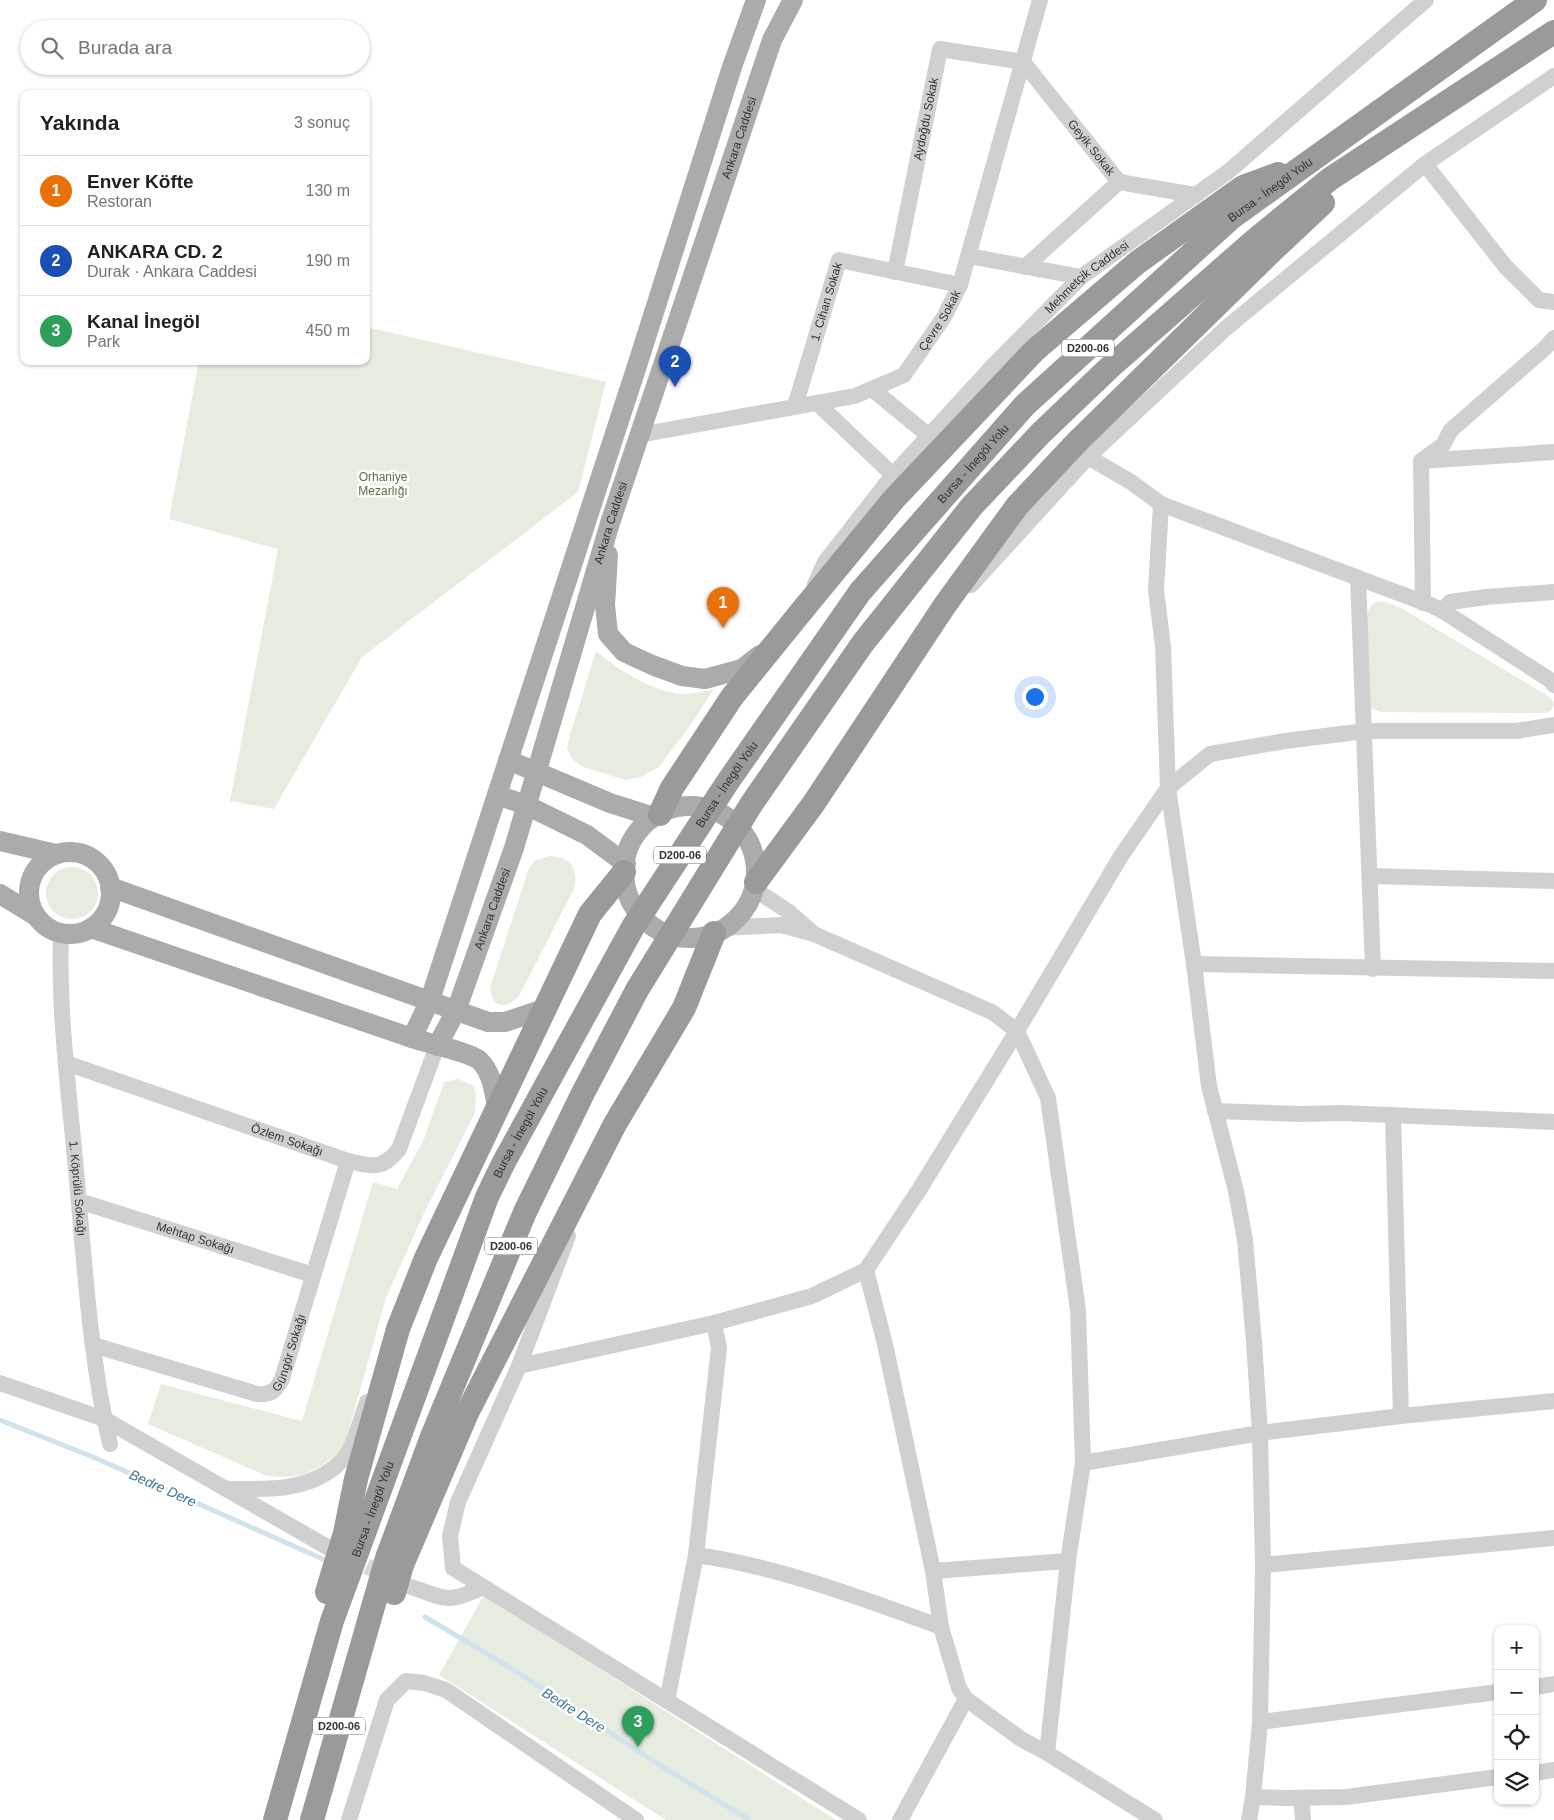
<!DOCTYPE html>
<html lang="tr">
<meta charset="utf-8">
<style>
body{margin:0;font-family:Helvetica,sans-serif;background:#f2f2f2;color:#202124}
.controls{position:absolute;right:15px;bottom:15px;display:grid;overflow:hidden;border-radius:10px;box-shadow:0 1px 4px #0004}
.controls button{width:45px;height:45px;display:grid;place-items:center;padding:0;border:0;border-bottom:1px solid #e0e0e0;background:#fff;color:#202124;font:25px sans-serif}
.you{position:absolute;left:1034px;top:696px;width:18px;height:18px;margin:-12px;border:4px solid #fff;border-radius:50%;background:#1a73e8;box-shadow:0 0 0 8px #1a73e833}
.badge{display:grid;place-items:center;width:32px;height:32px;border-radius:50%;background:#e63946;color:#fff;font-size:16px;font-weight:700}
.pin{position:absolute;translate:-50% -41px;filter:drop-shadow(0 1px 2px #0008)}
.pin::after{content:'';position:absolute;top:26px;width:18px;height:15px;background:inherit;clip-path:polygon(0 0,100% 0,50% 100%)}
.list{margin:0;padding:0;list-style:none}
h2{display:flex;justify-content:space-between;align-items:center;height:65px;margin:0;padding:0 20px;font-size:21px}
h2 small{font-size:16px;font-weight:400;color:#757577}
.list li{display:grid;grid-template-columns:32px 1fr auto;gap:15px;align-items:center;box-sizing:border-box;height:70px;padding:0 20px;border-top:1px solid #e0e0e0}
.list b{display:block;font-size:19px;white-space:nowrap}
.list p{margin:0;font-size:16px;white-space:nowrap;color:#757577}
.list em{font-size:16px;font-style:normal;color:#757577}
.icon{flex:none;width:28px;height:28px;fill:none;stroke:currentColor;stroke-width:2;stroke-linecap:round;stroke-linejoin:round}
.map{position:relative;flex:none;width:1554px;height:1820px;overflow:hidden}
.search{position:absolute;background:#fff;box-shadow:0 1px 4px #0004;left:20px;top:20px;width:350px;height:55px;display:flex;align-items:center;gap:12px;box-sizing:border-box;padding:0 18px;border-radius:28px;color:#757577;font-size:19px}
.panel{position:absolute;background:#fff;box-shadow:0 1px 4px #0004;left:20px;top:90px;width:350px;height:275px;border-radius:10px}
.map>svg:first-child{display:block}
.green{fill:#e6ecdf}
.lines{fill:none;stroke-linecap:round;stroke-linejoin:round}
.stream{stroke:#cfe2ee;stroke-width:5}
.minor-tunnel{stroke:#d6d6d6;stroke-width:16;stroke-dasharray:16 8;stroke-linecap:butt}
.minor{stroke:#d0d0d0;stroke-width:16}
.major{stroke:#ababab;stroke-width:20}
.highway{stroke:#9a9a9a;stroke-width:24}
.labels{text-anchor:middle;stroke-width:5;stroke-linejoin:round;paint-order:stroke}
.shield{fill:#fff;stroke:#707070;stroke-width:1}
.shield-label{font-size:11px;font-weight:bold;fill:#333}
.street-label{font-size:12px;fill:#333;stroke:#fff}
.park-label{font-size:12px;fill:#56703f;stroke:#fff}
.water-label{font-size:14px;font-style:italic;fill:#3f7597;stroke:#fff}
</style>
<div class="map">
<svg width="1554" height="1820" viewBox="0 0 1554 1820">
<rect width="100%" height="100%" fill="#fff"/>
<path class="green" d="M366 327 606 382 578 492 362 657 274 809 230 801 278 549 169 519 199 361H366Z
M1376 602H1385L1401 608 1548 696 1554 702 1552 710 1546 713 1380 712 1371 708 1367 619 1369 608Z
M596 651C616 668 654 693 682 694 692 694 703 691 713 690L692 723 659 767 641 777 625 780 583 767 572 759 567 749 569 738Z
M549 856C571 856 580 871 573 891L519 996C506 1009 493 1009 490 988L529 868 535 861Z
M46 893a26 26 0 1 1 52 0a26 26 0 1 1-52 0Z
M458 1079 474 1086 476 1096 475 1113 425 1211 386 1298 344 1447C319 1471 296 1483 262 1474L148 1424 161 1384 302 1421 373 1182 397 1189 424 1139 444 1082Z
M484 1595 836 1820H666L439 1675Z"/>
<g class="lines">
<path class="stream" d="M0 1420 93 1457 325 1560
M425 1617 511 1668 647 1757 749 1820"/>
<path class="minor-tunnel" d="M345 1556 390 1577"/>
<g class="minor">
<path d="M1425 164 1505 266 1539 300 1554 302"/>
<path d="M1119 182 1195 195"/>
<path d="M969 256 1081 277"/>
<path id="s1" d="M895 272 940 49 1023 62 1119 182 1025 267"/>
<path d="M872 389 928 435"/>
<path d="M817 403 893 475"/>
<path id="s2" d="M795 406 839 260 960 285"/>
<path id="s3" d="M639 435 855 396 904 375 944 317 960 285 1040 0"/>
<path d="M1088 457 1131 482 1161 504 1156 590 1163 646 1168 788 1194 964 1209 1086 1236 1191 1245 1240 1254 1342 1260 1433 1263 1565 1260 1722 1253 1797 1249 1820"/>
<path d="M1421 461 1554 452"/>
<path d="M1161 504 1433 606 1443 611 1550 680 1554 685"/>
<path d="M1358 578 1373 969"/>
<path id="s4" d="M815 584 825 562 893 475 992 367 1081 277 1229 171 1426 0"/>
<path d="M971 585 1088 457 1225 329 1425 164 1554 76"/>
<path d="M1423 603 1421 461 1443 445 1451 430 1545 348 1554 338"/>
<path d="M1443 611 1450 602 1486 597 1554 592"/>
<path d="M1370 876 1554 881"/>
<path d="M723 928 781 925 814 934 789 912 754 889"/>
<path id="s5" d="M61 933C58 1016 70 1099 77 1181 85 1269 90 1358 110 1444"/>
<path d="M814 934 992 1012 1017 1031 1048 1098 1078 1310 1083 1463 1068 1561 1047 1753"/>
<path d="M1194 964 1554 971"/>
<path id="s6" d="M66 1063 348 1161C372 1166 382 1171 399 1149L437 1046"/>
<path d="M1215 1111 1300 1114 1342 1113 1554 1122"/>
<path d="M1393 1115 1401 1416"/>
<path id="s7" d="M79 1201 313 1275"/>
<path d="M568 1236 519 1366 458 1502 450 1536 453 1568 859 1820"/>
<path d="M866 1270 885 1344 933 1571 941 1627 959 1688 966 1699 1021 1739 1047 1753 1155 1820"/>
<path id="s8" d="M93 1345 257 1394C271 1395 276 1391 282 1379L348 1161"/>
<path d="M519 1366 714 1323 812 1296 866 1270 919 1190 1017 1031 1121 856 1168 788 1210 754 1285 741 1365 731H1516L1554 725"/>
<path d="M0 1383 104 1419 329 1548"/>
<path d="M1083 1463 1260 1433 1401 1416 1554 1401"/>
<path d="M228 1489C265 1489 304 1492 335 1467 339 1463 345 1458 348 1453 356 1439 361 1418 367 1402"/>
<path d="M696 1555C777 1566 864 1599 941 1627"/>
<path d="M1263 1565 1554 1538"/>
<path d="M933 1571 1068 1561"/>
<path d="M411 1587C447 1599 447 1604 483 1587"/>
<path d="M1535 1687 1554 1684"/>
<path d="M667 1701 696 1555 719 1348 714 1323"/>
<path d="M1260 1722 1498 1692"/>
<path d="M1535 1773 1554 1770"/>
<path d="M1253 1797 1284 1798 1346 1797 1498 1777"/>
<path d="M1301 1798 1303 1820"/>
<path d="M349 1820 387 1700 406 1681 424 1683 446 1690 636 1820"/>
<path d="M900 1820 966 1699"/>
</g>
<g class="major">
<path d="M608 555 605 605 608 634 624 652 652 665 682 676 705 679 742 669 760 655"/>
<path d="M508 760 610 803 654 817"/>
<path d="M497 795 526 805 587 835 626 864"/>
<circle cx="690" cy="872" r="66"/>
<path d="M0 841 56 854"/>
<circle cx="70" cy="893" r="41"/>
<path d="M110 887 488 1022H505L544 1009"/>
<path d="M0 894 36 916"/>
<path d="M91 928 412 1038C426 1043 469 1052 479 1060 492 1072 494 1091 497 1107"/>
<path d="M412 1038 430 1000 635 372 732 67 756 0"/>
<path id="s9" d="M437 1046 456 1011 514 848 610 523 772 40 793 0"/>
</g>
<g class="highway">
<path d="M660 814 672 788 732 697 805 607 894 499 1034 351 1138 262 1243 187 1278 174"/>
<path d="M756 882 814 803 945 605 1017 506 1078 441 1272 251 1323 203"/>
<path d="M327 1592 345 1533 356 1479 398 1329 426 1258 590 914 624 872"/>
<path d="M394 1593 402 1565 467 1413 615 1124 684 1008 714 933"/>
<path id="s10" d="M275 1820 332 1621 487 1197 504 1162 633 927 727 783 860 592 1025 405 1231 218 1535 0"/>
<path d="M312 1820 387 1558 433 1434 525 1212 583 1093 637 990 752 803 863 643 972 506 1040 434 1109 368 1255 240 1330 179 1554 32"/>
</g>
</g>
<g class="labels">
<g class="shield">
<rect x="1062" y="339.5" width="52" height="17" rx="4"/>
<rect x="654" y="846.5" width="52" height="17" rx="4"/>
<rect x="485" y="1237.5" width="52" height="17" rx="4"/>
<rect x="313" y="1717.5" width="52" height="17" rx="4"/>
</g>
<g class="shield-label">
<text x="1088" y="352">D200-06</text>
<text x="680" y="859">D200-06</text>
<text x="511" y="1250">D200-06</text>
<text x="339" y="1730">D200-06</text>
</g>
<g class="street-label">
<text dy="4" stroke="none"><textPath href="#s1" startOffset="156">Aydoğdu Sokak</textPath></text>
<text dy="4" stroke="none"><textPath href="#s9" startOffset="958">Ankara Caddesi</textPath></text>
<text dy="4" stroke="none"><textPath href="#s1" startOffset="421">Geyik Sokak</textPath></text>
<text dy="4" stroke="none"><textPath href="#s10" startOffset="1946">Bursa - İnegöl Yolu</textPath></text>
<text dy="4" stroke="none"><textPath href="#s4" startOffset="412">Mehmetçik Caddesi</textPath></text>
<text dy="4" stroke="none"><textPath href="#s2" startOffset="109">1. Cihan Sokak</textPath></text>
<text dy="4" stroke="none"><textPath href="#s3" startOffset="338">Çevre Sokak</textPath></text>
<text dy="4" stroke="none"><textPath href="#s10" startOffset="1541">Bursa - İnegöl Yolu</textPath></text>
<text dy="4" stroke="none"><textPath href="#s9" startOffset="552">Ankara Caddesi</textPath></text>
<text dy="4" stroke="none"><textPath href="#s10" startOffset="1136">Bursa - İnegöl Yolu</textPath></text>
<text dy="4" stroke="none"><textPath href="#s9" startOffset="148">Ankara Caddesi</textPath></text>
<text dy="4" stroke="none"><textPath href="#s10" startOffset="731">Bursa - İnegöl Yolu</textPath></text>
<text dy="4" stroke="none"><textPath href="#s6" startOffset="234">Özlem Sokağı</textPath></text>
<text dy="4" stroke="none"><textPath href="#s5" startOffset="256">1. Köprülü Sokağı</textPath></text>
<text dy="4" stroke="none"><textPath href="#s7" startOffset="122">Mehtap Sokağı</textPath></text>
<text dy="4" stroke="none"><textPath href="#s8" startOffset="230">Güngör Sokağı</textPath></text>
<text dy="4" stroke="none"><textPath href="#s10" startOffset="326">Bursa - İnegöl Yolu</textPath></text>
</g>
<g class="park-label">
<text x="383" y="481">Orhaniye<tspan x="383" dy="14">Mezarlığı</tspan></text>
</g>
<g class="water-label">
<text transform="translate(163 1488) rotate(24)" y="5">Bedre Dere</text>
<text transform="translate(574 1710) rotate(32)" y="5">Bedre Dere</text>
</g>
</g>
</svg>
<div class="controls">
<button>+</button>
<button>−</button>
<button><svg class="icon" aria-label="locate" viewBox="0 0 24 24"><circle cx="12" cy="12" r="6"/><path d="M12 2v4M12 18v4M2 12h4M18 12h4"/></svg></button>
<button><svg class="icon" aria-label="layers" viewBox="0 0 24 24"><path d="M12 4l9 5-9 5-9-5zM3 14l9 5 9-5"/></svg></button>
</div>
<div class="you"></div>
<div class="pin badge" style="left:723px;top:628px;background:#e8710a">1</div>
<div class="pin badge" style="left:675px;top:387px;background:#1a4fb4">2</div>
<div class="pin badge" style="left:638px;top:1747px;background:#2e9e5b">3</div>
<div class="search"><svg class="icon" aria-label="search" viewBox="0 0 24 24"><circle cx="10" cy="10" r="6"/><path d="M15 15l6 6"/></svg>Burada ara</div>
<section class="panel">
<h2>Yakında<small>3 sonuç</small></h2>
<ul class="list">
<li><span class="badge" style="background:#e8710a">1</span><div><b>Enver Köfte</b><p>Restoran</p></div><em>130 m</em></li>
<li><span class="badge" style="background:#1a4fb4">2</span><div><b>ANKARA CD. 2</b><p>Durak · Ankara Caddesi</p></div><em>190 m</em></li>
<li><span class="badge" style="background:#2e9e5b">3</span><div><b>Kanal İnegöl</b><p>Park</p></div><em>450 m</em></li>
</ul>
</section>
</div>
